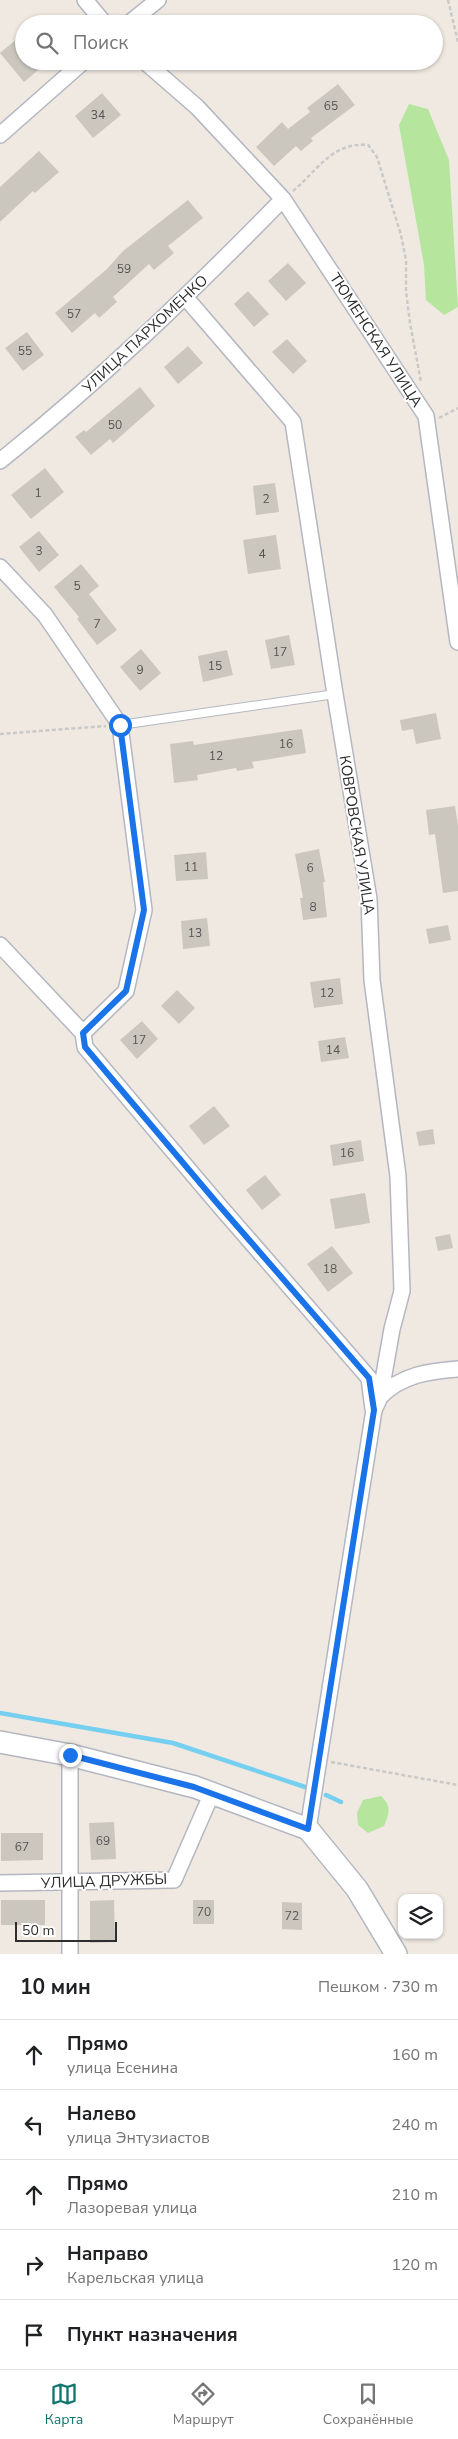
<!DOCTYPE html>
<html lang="ru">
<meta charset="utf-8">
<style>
body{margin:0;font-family:"Nunito Sans",sans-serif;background:#f6f6f6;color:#202124}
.controls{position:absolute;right:15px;bottom:15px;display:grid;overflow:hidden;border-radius:10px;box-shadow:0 1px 4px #0004}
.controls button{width:45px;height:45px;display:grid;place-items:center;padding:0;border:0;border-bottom:1px solid #e0e0e0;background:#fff;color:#202124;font:25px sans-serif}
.scale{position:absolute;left:15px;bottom:12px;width:102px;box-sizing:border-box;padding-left:5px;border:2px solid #2e2e2e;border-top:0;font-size:14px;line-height:18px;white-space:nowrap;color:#2e2e2e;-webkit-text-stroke:4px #fff;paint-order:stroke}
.stop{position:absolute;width:15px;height:15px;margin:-11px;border:4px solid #1a73e8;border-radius:50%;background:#fff}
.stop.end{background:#1a73e8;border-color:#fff;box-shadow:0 1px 5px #0008}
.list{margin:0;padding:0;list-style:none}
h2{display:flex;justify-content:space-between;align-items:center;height:65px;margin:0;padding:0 20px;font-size:21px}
h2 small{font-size:16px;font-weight:400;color:#757577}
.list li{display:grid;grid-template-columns:32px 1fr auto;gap:15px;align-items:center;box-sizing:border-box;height:70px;padding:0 20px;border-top:1px solid #e0e0e0}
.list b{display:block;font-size:19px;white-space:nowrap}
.list p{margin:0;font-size:16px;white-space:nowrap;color:#757577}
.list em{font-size:16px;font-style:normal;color:#757577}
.icon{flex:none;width:28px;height:28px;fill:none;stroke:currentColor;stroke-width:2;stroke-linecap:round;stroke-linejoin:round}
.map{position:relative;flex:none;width:458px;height:1954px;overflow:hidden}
.search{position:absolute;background:#fff;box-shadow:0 1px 4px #0004;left:15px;right:15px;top:15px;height:55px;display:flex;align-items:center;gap:12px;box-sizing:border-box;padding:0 18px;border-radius:28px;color:#757577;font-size:19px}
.sheet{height:415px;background:#fff}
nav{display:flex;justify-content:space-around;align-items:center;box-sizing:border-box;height:70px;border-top:1px solid #e0e0e0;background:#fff;font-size:14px;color:#757577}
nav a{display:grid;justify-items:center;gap:2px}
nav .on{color:#0f766e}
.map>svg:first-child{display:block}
.green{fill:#b6e59e}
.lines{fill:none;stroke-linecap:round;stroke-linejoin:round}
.stream{stroke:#75cff0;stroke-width:4.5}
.building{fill:#cbc7bf}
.lane-casing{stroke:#b4b7c1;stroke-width:10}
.street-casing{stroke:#b4b7c1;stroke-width:18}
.secondary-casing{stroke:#b4b7c1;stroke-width:24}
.path{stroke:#c9c9c9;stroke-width:2.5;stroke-dasharray:4 2.5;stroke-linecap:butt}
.lane{stroke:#fff;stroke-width:8}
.street{stroke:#fff;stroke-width:15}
.secondary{stroke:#fff;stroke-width:21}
.route{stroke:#1a73e8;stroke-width:6}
.labels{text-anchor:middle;stroke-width:4;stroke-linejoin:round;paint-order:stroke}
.number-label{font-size:12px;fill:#555452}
.street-label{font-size:15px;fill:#2e2e2e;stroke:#fff}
</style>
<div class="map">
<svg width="458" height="1954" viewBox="0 0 458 1954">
<rect width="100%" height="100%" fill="#efe9e1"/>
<path class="green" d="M409 104 428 109 449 160 458 307 444 315 426 300 424 265 399 125Z
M381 1796C392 1806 389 1814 384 1826L368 1833 358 1825 357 1813 363 1800Z"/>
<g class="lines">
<path class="stream" d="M0 1713 173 1743 305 1787
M326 1795 341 1802"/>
</g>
<path class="building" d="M24 33V61H49L24 82 0 53Z
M338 84 355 105 311 138 313 141 301 151 296 146 274 166 256 147 282 122 288 129 310 112 307 108Z
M102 93 121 115 93 138 75 116Z
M39 151 59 172 35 193 33 191 0 222V187Z
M188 200 203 218 168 246 174 253 154 270 149 264 113 297 117 302 99 318 95 313 72 333 55 313 107 269 123 251Z
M288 263 306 283 286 301 268 281Z
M248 291 269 314 254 327 234 304Z
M27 332 44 355 23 371 5 348Z
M287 339 307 361 293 374 272 352Z
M188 346 203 363 178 384 164 367Z
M140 387 155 406 113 443 110 439 91 455 75 437 84 430 86 432Z
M45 468 64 492 31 519 11 495Z
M275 483 279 512 256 515 253 486Z
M39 531 59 555 39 572 19 547Z
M276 535 281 569 248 574 243 540Z
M81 564 99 586 89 594 117 630 97 645 77 619 79 617 54 587Z
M289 635 295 665 271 669 265 640Z
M141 649 161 673 140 691 120 667Z
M227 650 233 675 203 682 198 656Z
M436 713 441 739 416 744 413 729 402 731 400 720Z
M302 729 306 753 252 762 254 768 237 771 236 768 197 775 198 780 174 783 170 744 193 741 194 745Z
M455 806 458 825V891L443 893 435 834 429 835 426 810Z
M319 849 325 882H323L327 917 303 920 300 898H303L295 854Z
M206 852 208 879 176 881 174 855Z
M207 918 210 946 183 949 181 921Z
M448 925 451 940 429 944 426 929Z
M340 978 343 1004 314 1008 310 982Z
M177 990 195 1008 179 1024 161 1006Z
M142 1021 158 1039 137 1059 120 1040Z
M345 1037 349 1058 321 1062 318 1041Z
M214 1106 230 1126 204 1145 189 1126Z
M433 1129 435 1144 419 1146 416 1132Z
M361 1140 364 1161 333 1166 330 1145Z
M265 1175 281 1195 262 1210 246 1190Z
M365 1193 370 1223 335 1229 330 1199Z
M450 1234 453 1248 438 1251 435 1237Z
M332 1246 353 1273 328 1292 307 1264Z
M114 1822 116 1859 91 1860 89 1823Z
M1 1833H43V1860L1 1861Z
M1 1900H45V1925H1Z
M114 1900 115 1942 90 1943V1901Z
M193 1900H214V1924H193Z
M282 1902 302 1903V1930L282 1929Z"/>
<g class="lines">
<defs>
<path id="lane" d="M120 725 335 694"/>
<path id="street" d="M85 0 105 24
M128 24 158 0
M144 61 197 107 283 199 426 416 458 642
M0 135 84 61
M186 298 293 422 335 694 369 899 372 980 398 1176 402 1291 392 1329 380 1397 374 1410 308 1829
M0 461C101 380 193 291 283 199
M0 567 45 615 120 725 144 910 126 991 83 1033
M0 945 83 1033 85 1047 217 1203 369 1378 373 1409
M380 1397C401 1375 429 1371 458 1369
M0 1883 174 1880 212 1793
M70 1954V1755"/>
<path id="secondary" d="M0 1742 70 1755 195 1787 308 1829 357 1889 396 1954"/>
</defs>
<use href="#lane" class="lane-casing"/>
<use href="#street" class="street-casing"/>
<use href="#secondary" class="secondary-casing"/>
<path class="path" d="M448 0 458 42
M293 191C319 169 332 142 368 145L377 157 401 235 406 260V291L410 323 421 382
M439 418 458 408
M0 734 106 726
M331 1762 458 1785"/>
<use href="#lane" class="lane"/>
<use href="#street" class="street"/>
<use href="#secondary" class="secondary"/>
</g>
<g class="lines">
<path class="route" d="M70 1755 194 1787 308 1829 374 1410 369 1378 217 1203 85 1047 83 1033 126 991 144 910 120 725"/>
</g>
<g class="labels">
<g class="number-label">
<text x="331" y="110">65</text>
<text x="98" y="119">34</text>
<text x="124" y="273">59</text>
<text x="74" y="318">57</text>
<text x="25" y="355">55</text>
<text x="115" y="429">50</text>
<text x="38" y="497">1</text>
<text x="266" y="503">2</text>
<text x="39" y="555">3</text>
<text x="262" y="558">4</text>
<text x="77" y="590">5</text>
<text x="97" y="628">7</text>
<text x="280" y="656">17</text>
<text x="215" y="670">15</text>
<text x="140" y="674">9</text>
<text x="286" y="748">16</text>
<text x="216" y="760">12</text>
<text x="191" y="871">11</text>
<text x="310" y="872">6</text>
<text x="313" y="911">8</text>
<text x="195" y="937">13</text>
<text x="327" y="997">12</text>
<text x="139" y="1044">17</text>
<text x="333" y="1054">14</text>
<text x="347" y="1157">16</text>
<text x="330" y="1273">18</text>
<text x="103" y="1845">69</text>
<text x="22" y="1851">67</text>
<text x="204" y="1916">70</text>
<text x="292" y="1920">72</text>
</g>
<g class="street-label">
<text transform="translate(145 334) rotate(-43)" y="5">УЛИЦА ПАРХОМЕНКО</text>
<text transform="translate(376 340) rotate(57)" y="5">ТЮМЕНСКАЯ УЛИЦА</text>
<text transform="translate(357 835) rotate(81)" y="5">КОВРОВСКАЯ УЛИЦА</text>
<text transform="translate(104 1881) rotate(-2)" y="5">УЛИЦА ДРУЖБЫ</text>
</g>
</g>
</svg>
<div class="controls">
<button><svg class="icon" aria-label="layers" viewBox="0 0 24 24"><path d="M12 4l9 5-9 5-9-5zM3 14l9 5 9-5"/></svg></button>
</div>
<div class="scale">50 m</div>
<div class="stop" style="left:120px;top:725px"></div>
<div class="stop end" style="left:70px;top:1755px"></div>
<div class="search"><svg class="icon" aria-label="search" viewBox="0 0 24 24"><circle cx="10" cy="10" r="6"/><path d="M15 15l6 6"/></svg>Поиск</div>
</div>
<section class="sheet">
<h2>10 мин<small>Пешком · 730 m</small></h2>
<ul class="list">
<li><svg class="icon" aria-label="ahead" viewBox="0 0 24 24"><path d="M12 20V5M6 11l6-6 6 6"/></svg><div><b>Прямо</b><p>улица Есенина</p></div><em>160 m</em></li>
<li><svg class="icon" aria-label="left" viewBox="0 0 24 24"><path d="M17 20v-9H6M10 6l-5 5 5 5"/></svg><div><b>Налево</b><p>улица Энтузиастов</p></div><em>240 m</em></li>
<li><svg class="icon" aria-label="ahead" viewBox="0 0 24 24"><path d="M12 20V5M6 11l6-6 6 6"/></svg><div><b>Прямо</b><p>Лазоревая улица</p></div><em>210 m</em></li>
<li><svg class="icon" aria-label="right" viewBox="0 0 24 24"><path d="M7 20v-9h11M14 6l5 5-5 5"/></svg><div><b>Направо</b><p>Карельская улица</p></div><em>120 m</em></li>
<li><svg class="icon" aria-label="arrive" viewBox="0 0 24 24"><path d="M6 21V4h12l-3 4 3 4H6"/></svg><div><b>Пункт назначения</b></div></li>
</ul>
</section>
<nav>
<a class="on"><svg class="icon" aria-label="map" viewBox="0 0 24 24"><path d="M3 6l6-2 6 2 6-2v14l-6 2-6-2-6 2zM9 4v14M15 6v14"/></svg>Карта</a>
<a><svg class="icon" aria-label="directions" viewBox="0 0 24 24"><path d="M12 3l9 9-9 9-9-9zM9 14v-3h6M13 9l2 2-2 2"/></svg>Маршрут</a>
<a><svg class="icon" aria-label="saved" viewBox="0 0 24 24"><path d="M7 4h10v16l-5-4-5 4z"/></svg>Сохранённые</a>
</nav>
